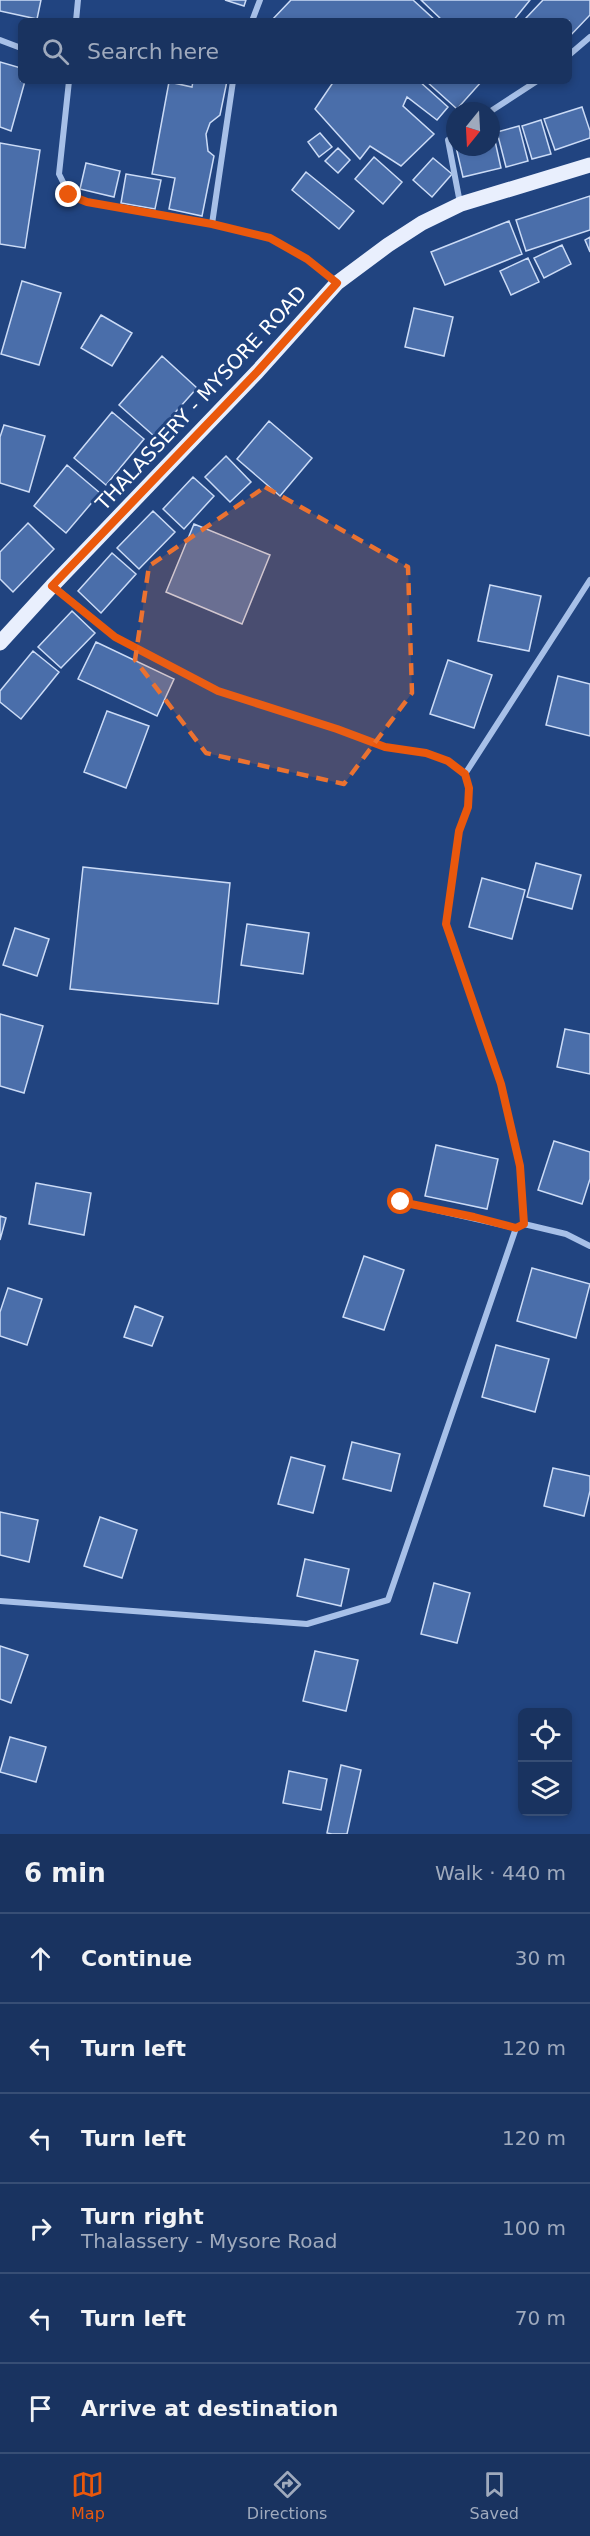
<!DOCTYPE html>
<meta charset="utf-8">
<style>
body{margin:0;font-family:"DejaVu Sans",sans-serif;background:#223b66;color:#f1f3f6}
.controls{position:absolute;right:18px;bottom:18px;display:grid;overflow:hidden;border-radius:9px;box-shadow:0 3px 9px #0003}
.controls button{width:54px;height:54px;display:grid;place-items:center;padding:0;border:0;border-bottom:2px solid #374e75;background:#193360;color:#f1f3f6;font:30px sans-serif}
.compass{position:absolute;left:446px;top:102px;width:54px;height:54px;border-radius:50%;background:#193360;box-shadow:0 3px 9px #0003;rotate:198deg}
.stop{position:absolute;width:18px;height:18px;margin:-14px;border:4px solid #ea580c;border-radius:50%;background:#fff}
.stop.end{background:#ea580c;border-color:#fff;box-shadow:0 2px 6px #0008}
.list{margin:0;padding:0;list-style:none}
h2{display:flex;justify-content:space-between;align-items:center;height:78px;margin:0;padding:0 24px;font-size:26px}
h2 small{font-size:20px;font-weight:400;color:#9faabd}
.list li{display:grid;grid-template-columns:39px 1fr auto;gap:18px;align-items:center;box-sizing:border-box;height:90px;padding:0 24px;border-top:2px solid #374e75}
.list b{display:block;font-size:22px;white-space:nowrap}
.list p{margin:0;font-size:20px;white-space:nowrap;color:#9faabd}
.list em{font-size:20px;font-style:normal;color:#9faabd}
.icon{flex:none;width:33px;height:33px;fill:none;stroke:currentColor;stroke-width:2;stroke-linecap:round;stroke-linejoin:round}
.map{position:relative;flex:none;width:590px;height:1834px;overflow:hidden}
.search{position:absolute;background:#193360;box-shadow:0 3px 9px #0003;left:18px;right:18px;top:18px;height:66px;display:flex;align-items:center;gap:15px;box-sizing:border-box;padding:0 21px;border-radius:9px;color:#9faabd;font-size:22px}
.sheet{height:618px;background:#193360}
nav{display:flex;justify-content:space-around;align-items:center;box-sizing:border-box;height:84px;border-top:2px solid #374e75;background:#193360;font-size:16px;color:#9faabd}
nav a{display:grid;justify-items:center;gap:3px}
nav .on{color:#ea580c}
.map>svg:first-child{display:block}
.building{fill:#4a6eaa;stroke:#cbdbf6;stroke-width:1.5}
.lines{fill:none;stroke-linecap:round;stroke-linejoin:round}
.street{stroke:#a7c0e8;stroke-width:6}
.primary{stroke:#e9effd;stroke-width:15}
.route{stroke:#ea580c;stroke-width:8}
.marked{fill:#eb7230;fill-opacity:0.2;stroke:#eb7230;stroke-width:4.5;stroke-dasharray:12 8;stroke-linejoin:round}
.labels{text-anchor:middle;stroke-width:6;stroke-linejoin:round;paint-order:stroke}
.street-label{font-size:20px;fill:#fff;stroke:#214480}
</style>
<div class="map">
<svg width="590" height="1834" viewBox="0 0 590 1834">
<rect width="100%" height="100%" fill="#214480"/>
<path class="building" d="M0 0H41L37 19 0 11Z
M225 0H246L244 6Z
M291 0H413L436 21H271Z
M421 0H530L513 21H443Z
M543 0H590V15L569 37V21H529L526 18Z
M0 62 21 68V81H25L11 131 0 127Z
M193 81H227L220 115 210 123 206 134 208 151 214 156 202 216 169 209 175 178 152 174 169 82 192 87Z
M334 81H419L448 107 437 120 407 97 403 106 434 134 401 166 370 146 360 159 315 109Z
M426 81H482L457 109Z
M582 107 590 131V138L555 150 544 119Z
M541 120 551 154 532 159 522 126Z
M519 126 528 161 506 167 497 132Z
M493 132 501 168 463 177 456 147H491Z
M320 133 332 147 319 157 308 142Z
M0 143 40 150 25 248 0 244Z
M338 148 350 160 338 173 325 161Z
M374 157 402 182 383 204 355 179Z
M433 158 452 174 432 197 413 180Z
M86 163 120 171 114 197 80 189Z
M306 172 354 211 339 229 292 190Z
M126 174 161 180 155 209 121 203Z
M590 196V230L526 251 516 220Z
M509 221 522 254 445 285 431 252Z
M590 237V252L585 240Z
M562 245 571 264 544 278 534 258Z
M528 258 539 282 511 295 500 271Z
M22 281 61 293 39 365 1 354Z
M414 308 453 317 444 356 405 347Z
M101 315 132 333 112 366 81 348Z
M162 356 197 388 154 436 119 405Z
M112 412 144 439 106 485 74 458Z
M269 421 312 458 280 496 237 459Z
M4 425 45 436 29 492 0 483V437Z
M226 456 251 482 230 502 205 477Z
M67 465 100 493 66 533 34 506Z
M193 477 214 496 184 529 163 509Z
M153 511 175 532 139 569 117 548Z
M28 523 54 549 13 592 0 579V552Z
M194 524 270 555 242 624 166 592Z
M112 553 136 574 101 613 78 591Z
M490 585 541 596 529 651 478 641Z
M72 611 95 633 61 668 38 647Z
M96 642 174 679 157 716 78 679Z
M33 651 59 672 21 719 0 702V691Z
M448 660 492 675 474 728 430 714Z
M558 676 590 684V736L546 725Z
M107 711 149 726 126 788 84 772Z
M536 863 581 875 572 909 527 897Z
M83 867 230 883 218 1004 70 989Z
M482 878 525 890 512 939 469 927Z
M247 924 309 933 303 974 241 965Z
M15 928 49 939 37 976 3 965Z
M0 1014 43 1026 24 1093 0 1086Z
M565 1029 590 1034V1074L557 1067Z
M554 1141 590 1152V1179L582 1204 538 1190Z
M436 1145 498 1159 487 1209 425 1196Z
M36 1183 91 1193 84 1235 29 1224Z
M0 1216 6 1218 0 1240Z
M364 1256 404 1270 384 1330 343 1317Z
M532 1268 590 1284 576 1338 517 1321Z
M8 1288 42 1299 27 1345 0 1336V1312Z
M135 1306 163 1317 152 1346 124 1337Z
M496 1345 549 1359 535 1412 482 1397Z
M352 1442 400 1454 391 1491 343 1479Z
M291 1457 325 1466 313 1513 278 1504Z
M553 1468 590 1476V1491L584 1516 544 1506Z
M0 1512 38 1520 29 1562 0 1555Z
M100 1517 137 1530 122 1578 84 1566Z
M305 1559 349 1569 341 1606 297 1596Z
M434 1583 470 1593 457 1643 421 1634Z
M0 1646 28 1655 11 1703 0 1699Z
M315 1651 358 1660 346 1711 303 1701Z
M10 1737 46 1747 36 1782 0 1772Z
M341 1765 361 1770 347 1834H332L327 1833Z
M289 1771 327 1779 321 1810 283 1803Z"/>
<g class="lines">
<path class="street" d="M76 21 78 0
M252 21 260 0
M0 40 21 48
M569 55 590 37
M69 81 59 174 69 194 87 202 212 224
M233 81 212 224 270 238 307 259 337 283
M491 111 537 81
M455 135 448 140 460 203
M53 586 115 637 218 691 337 729 385 747 426 753 448 761 465 774 469 788 468 807 459 831 446 924 501 1084 520 1166 524 1224
M465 774 590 580
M401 1202 516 1228 524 1224 566 1234 590 1246
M0 1601 307 1624 388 1600 516 1228"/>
<path class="primary" d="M0 643 52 586 257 372 337 283 388 245 422 223 461 204 590 165"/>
</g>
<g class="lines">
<path class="route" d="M69 195 87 202 212 224 270 238 307 259 337 283 257 372 52 586 115 637 218 691 337 729 385 747 426 753 448 761 465 774 469 788 468 807 459 831 446 924 501 1084 520 1166 524 1224 516 1228 474 1217 401 1202"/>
</g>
<path class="marked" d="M265 487 408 567 412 693 344 784 206 753 135 660 149 566Z"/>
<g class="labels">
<g class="street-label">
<text transform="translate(201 398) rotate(-47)" y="7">THALASSERY - MYSORE ROAD</text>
</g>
</g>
</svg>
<div class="controls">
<button><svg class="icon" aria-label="locate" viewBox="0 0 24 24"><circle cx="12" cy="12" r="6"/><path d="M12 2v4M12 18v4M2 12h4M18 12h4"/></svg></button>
<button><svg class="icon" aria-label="layers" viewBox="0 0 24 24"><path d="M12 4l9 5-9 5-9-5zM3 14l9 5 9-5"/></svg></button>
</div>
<svg class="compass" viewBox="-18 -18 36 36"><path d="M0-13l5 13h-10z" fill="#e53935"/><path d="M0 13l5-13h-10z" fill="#9faabd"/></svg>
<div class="stop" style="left:401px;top:1202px"></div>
<div class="stop end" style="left:69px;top:195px"></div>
<div class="search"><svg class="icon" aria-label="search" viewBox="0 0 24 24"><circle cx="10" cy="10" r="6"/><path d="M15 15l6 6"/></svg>Search here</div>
</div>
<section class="sheet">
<h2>6 min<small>Walk · 440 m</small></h2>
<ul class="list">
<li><svg class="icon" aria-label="ahead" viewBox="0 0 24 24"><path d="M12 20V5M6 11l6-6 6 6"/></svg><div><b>Continue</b></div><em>30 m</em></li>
<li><svg class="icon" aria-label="left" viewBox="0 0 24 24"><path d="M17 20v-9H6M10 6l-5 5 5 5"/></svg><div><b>Turn left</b></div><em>120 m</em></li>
<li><svg class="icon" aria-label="left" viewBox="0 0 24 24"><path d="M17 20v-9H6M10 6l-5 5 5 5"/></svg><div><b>Turn left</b></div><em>120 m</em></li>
<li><svg class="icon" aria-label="right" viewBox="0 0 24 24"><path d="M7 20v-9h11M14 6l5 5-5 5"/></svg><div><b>Turn right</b><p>Thalassery - Mysore Road</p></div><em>100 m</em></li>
<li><svg class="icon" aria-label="left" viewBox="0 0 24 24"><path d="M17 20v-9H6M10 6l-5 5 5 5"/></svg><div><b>Turn left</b></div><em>70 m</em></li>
<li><svg class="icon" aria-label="arrive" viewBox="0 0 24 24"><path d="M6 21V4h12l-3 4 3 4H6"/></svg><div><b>Arrive at destination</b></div></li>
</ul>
</section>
<nav>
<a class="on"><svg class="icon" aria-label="map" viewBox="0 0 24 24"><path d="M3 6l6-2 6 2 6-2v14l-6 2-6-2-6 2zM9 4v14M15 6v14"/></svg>Map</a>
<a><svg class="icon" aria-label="directions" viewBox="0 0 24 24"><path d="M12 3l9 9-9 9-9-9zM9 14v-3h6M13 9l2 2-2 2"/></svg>Directions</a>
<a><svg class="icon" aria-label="saved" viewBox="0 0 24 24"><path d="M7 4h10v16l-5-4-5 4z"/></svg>Saved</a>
</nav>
